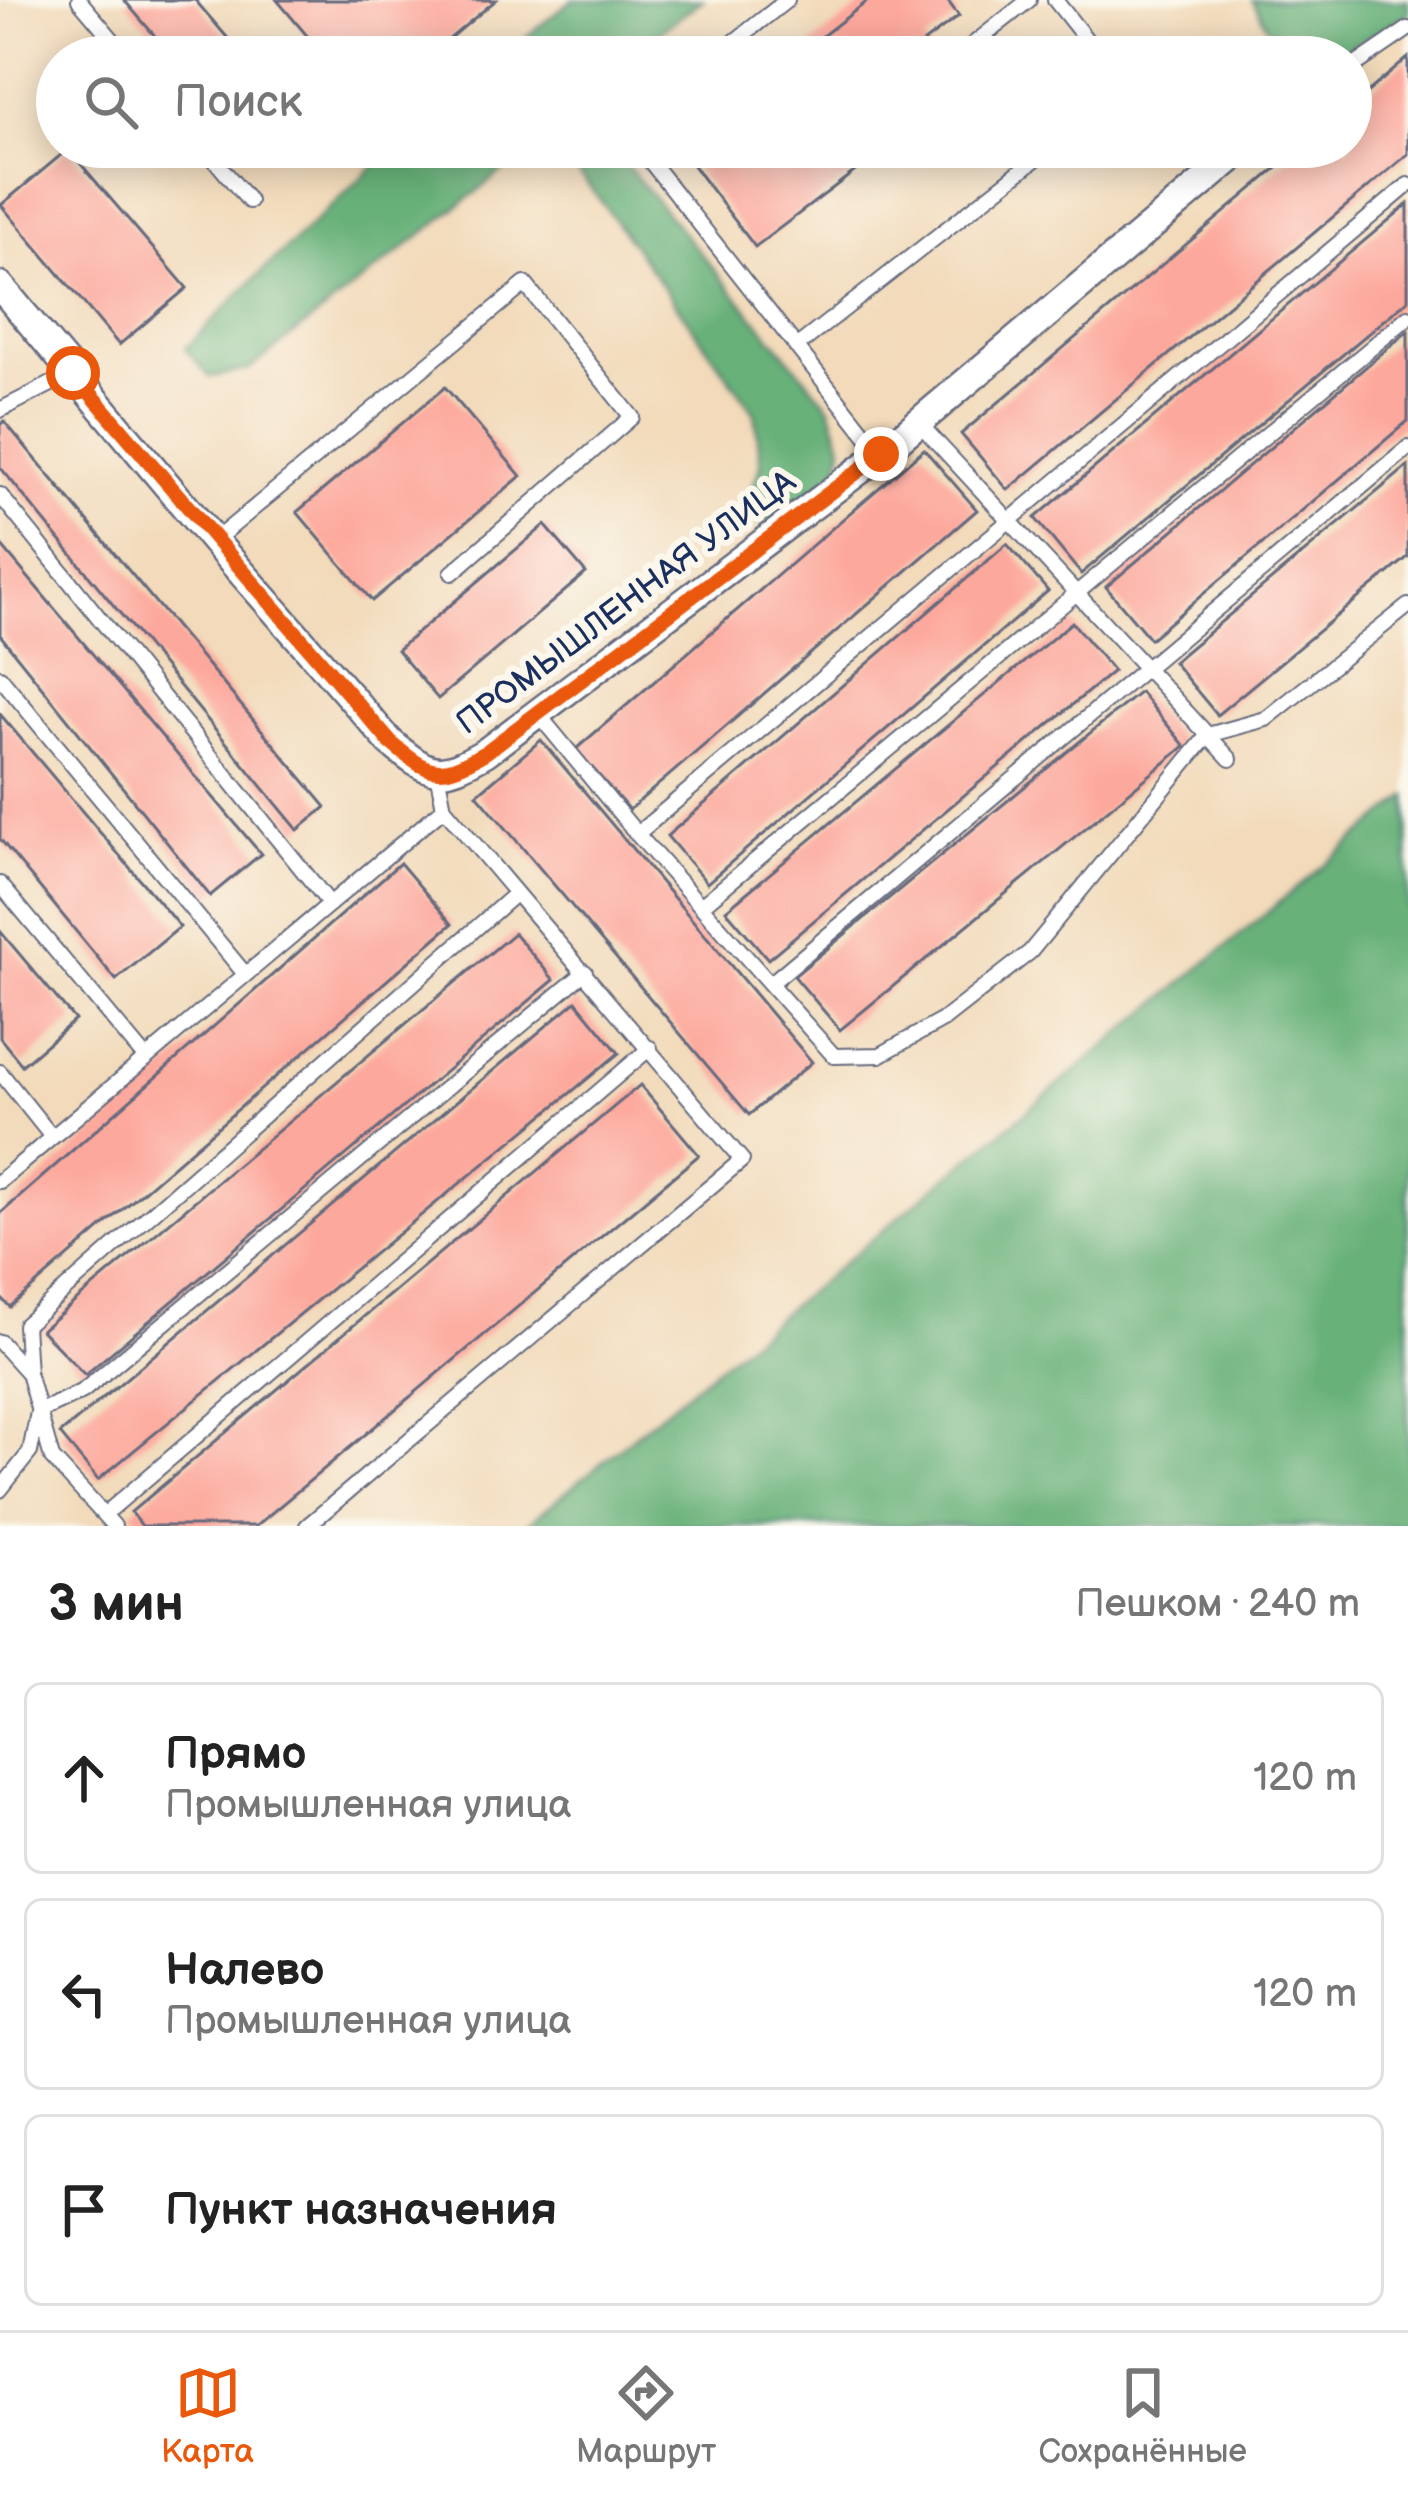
<!DOCTYPE html>
<html lang="ru">
<meta charset="utf-8">
<style>
body{margin:0;font-family:"Balsamiq Sans",sans-serif;background:#f6f6f6;color:#222}
.stop{position:absolute;width:36px;height:36px;margin:-27px;border:9px solid #ea580c;border-radius:50%;background:#fff}
.stop.end{background:#ea580c;border-color:#fff;box-shadow:0 3px 12px #0008}
.list{margin:0;padding:0;list-style:none}
h2{display:flex;justify-content:space-between;align-items:center;height:156px;margin:0;padding:0 48px;font-size:51px}
h2 small{font-size:39px;font-weight:400;color:#767676}
.list li{display:grid;grid-template-columns:78px 1fr auto;gap:36px;align-items:center;box-sizing:border-box;height:192px;margin:0 24px 24px;padding:0 24px;border:3px solid #e0e0e0;border-radius:18px}
.list b{display:block;font-size:45px;white-space:nowrap}
.list p{margin:0;font-size:39px;white-space:nowrap;color:#767676}
.list em{font-size:39px;font-style:normal;color:#767676}
.icon{flex:none;width:66px;height:66px;fill:none;stroke:currentColor;stroke-width:2;stroke-linecap:round;stroke-linejoin:round}
.map{position:relative;flex:none;width:1408px;height:1526px;overflow:hidden}
.search{position:absolute;background:#fff;box-shadow:0 6px 30px #0003;left:36px;right:36px;top:36px;height:132px;display:flex;align-items:center;gap:30px;box-sizing:border-box;padding:0 42px;border-radius:66px;color:#767676;font-size:45px}
.sheet{height:804px;background:#fff}
nav{display:flex;justify-content:space-around;align-items:center;box-sizing:border-box;height:168px;border-top:3px solid #e0e0e0;background:#fff;font-size:33px;color:#767676}
nav a{display:grid;justify-items:center;gap:6px}
nav .on{color:#ea580c}
.map>svg:first-child{display:block}
.forest{fill:#67b179;stroke:#41706c;stroke-width:3}
.building{fill:#fda89c}
.lines{fill:none;stroke-linecap:round;stroke-linejoin:round}
.service-casing{stroke:#666b7e;stroke-width:18}
.minor-casing{stroke:#666b7e;stroke-width:32}
.service{stroke:#fff;stroke-width:14}
.minor{stroke:#fff;stroke-width:27}
.route{stroke:#ea580c;stroke-width:15}
.labels{text-anchor:middle;stroke-width:12;stroke-linejoin:round;paint-order:stroke}
.street-label{font-size:33px;fill:#1b2f5e;stroke:#fbf7ec}
</style>
<div class="map">
<svg width="1408" height="1526" viewBox="0 0 1408 1526">
<rect width="100%" height="100%" fill="#fbf7ec"/>
<filter id="ink" filterUnits="userSpaceOnUse"><feTurbulence type="fractalNoise" baseFrequency=".00833" numOctaves="2"/><feDisplacementMap in="SourceGraphic" scale="24" xChannelSelector="R" yChannelSelector="G"/><feConvolveMatrix kernelMatrix="1 2 1 2 8 2 1 2 1" color-interpolation-filters="sRGB"/></filter>
<filter id="wash" filterUnits="userSpaceOnUse"><feTurbulence type="fractalNoise" baseFrequency=".004" numOctaves="4" result="noise"/><feDisplacementMap in="SourceGraphic" scale="48" xChannelSelector="R" yChannelSelector="G"/><feGaussianBlur stdDeviation="2.7" result="paint"/><feColorMatrix in="noise" values="0 0 0 0 0 0 0 0 0 0 0 0 0 0 0 0 0 1.4 0 .05"/><feComposite in="paint" operator="in"/></filter>
<g filter="url(#wash)">
<rect width="100%" height="100%" fill="#f2daba"/>
<path class="forest" d="M572 0H703L640 46 635 57H501Z
M1252 0H1408V14L1331 57H1285Z
M394 147H553L522 156 248 370 210 377 185 349 247 286Z
M558 147H611L830 407 843 447 838 471 768 527 741 513 761 466 755 413 598 197Z
M1408 796V1526H525Z"/>
<g id="blocks">
<path class="building" d="M124 0H195L244 57H173Z
M277 0H496L428 57H325Z
M869 0H947L959 16 924 42 936 57H816L808 47Z
M1408 58V154L1008 490 961 434 1302 147H1351V106Z
M679 147H887L755 247Z
M68 149 187 288 119 345 1 205Z
M1408 204V300L1081 574 1035 518Z
M1408 331V421L1150 639 1106 587Z
M445 387 521 476 372 601 297 512Z
M4 421 326 807 298 830 0 467V425Z
M924 449 977 510 629 810 576 749Z
M1408 466V557L1217 715 1173 662Z
M545 525 586 573 438 699 397 650Z
M0 544 261 854 210 896 0 635Z
M1007 544 1048 591 707 883 667 836Z
M1072 622 1113 671 768 959 726 910Z
M1140 692 1185 746 840 1030 794 976Z
M0 714 180 927 116 980 0 839Z
M541 740 812 1062 749 1115 477 794Z
M400 863 452 924 10 1307 0 1297V1214Z
M0 931 75 1020 22 1065 0 1038Z
M514 933 554 980 85 1375 41 1330Z
M576 1001 619 1053 98 1480 60 1434Z
M640 1085 699 1155 256 1526H142L131 1512Z"/>
</g>
</g>
<g filter="url(#ink)">
<use href="#blocks" fill-opacity="0" stroke="#666b7e" stroke-width="3"/>
<g class="lines">
<defs>
<path id="service" d="M79 0 127 57
M1055 0 1100 57
M971 46 1029 0
M715 57 787 0
M1351 68 1408 29
M204 147 249 201
M639 147 881 454
M796 347 1051 147
M0 410 73 373
M919 423 1230 759
M0 495 330 904
M214 541 525 284 632 417 452 573
M0 677 245 974
M538 714 637 834 834 1056 880 1055 943 1020 1030 952 1208 735 1266 719 1408 606
M637 834 1408 185
M0 884 146 1059
M701 906 1408 317
M770 984 1408 448
M0 1072 52 1137
M0 1181 444 808
M0 1342 28 1373
M0 1490 30 1452 38 1412 83 1391 585 972
M104 1515 650 1048
M114 1526 52 1458 28 1373 25 1325 516 893
M307 1526 742 1160 444 808 437 772"/>
<path id="minor" d="M0 286 214 541 390 742C431 777 440 779 486 752L881 454 1245 147"/>
</defs>
<use href="#service" class="service-casing"/>
<use href="#minor" class="minor-casing"/>
<use href="#service" class="service"/>
<use href="#minor" class="minor"/>
</g>
</g>
<g class="lines" filter="url(#ink)">
<path class="route" d="M73 373 390 742C431 777 440 779 486 752L881 454"/>
</g>
<g class="labels">
<g class="street-label">
<text transform="translate(625 601) rotate(-37)" y="12">ПРОМЫШЛЕННАЯ УЛИЦА</text>
</g>
</g>
</svg>
<div class="stop" style="left:73px;top:373px"></div>
<div class="stop end" style="left:881px;top:454px"></div>
<div class="search"><svg class="icon" aria-label="search" viewBox="0 0 24 24"><circle cx="10" cy="10" r="6"/><path d="M15 15l6 6"/></svg>Поиск</div>
</div>
<section class="sheet">
<h2>3 мин<small>Пешком · 240 m</small></h2>
<ul class="list">
<li><svg class="icon" aria-label="ahead" viewBox="0 0 24 24"><path d="M12 20V5M6 11l6-6 6 6"/></svg><div><b>Прямо</b><p>Промышленная улица</p></div><em>120 m</em></li>
<li><svg class="icon" aria-label="left" viewBox="0 0 24 24"><path d="M17 20v-9H6M10 6l-5 5 5 5"/></svg><div><b>Налево</b><p>Промышленная улица</p></div><em>120 m</em></li>
<li><svg class="icon" aria-label="arrive" viewBox="0 0 24 24"><path d="M6 21V4h12l-3 4 3 4H6"/></svg><div><b>Пункт назначения</b></div></li>
</ul>
</section>
<nav>
<a class="on"><svg class="icon" aria-label="map" viewBox="0 0 24 24"><path d="M3 6l6-2 6 2 6-2v14l-6 2-6-2-6 2zM9 4v14M15 6v14"/></svg>Карта</a>
<a><svg class="icon" aria-label="directions" viewBox="0 0 24 24"><path d="M12 3l9 9-9 9-9-9zM9 14v-3h6M13 9l2 2-2 2"/></svg>Маршрут</a>
<a><svg class="icon" aria-label="saved" viewBox="0 0 24 24"><path d="M7 4h10v16l-5-4-5 4z"/></svg>Сохранённые</a>
</nav>
